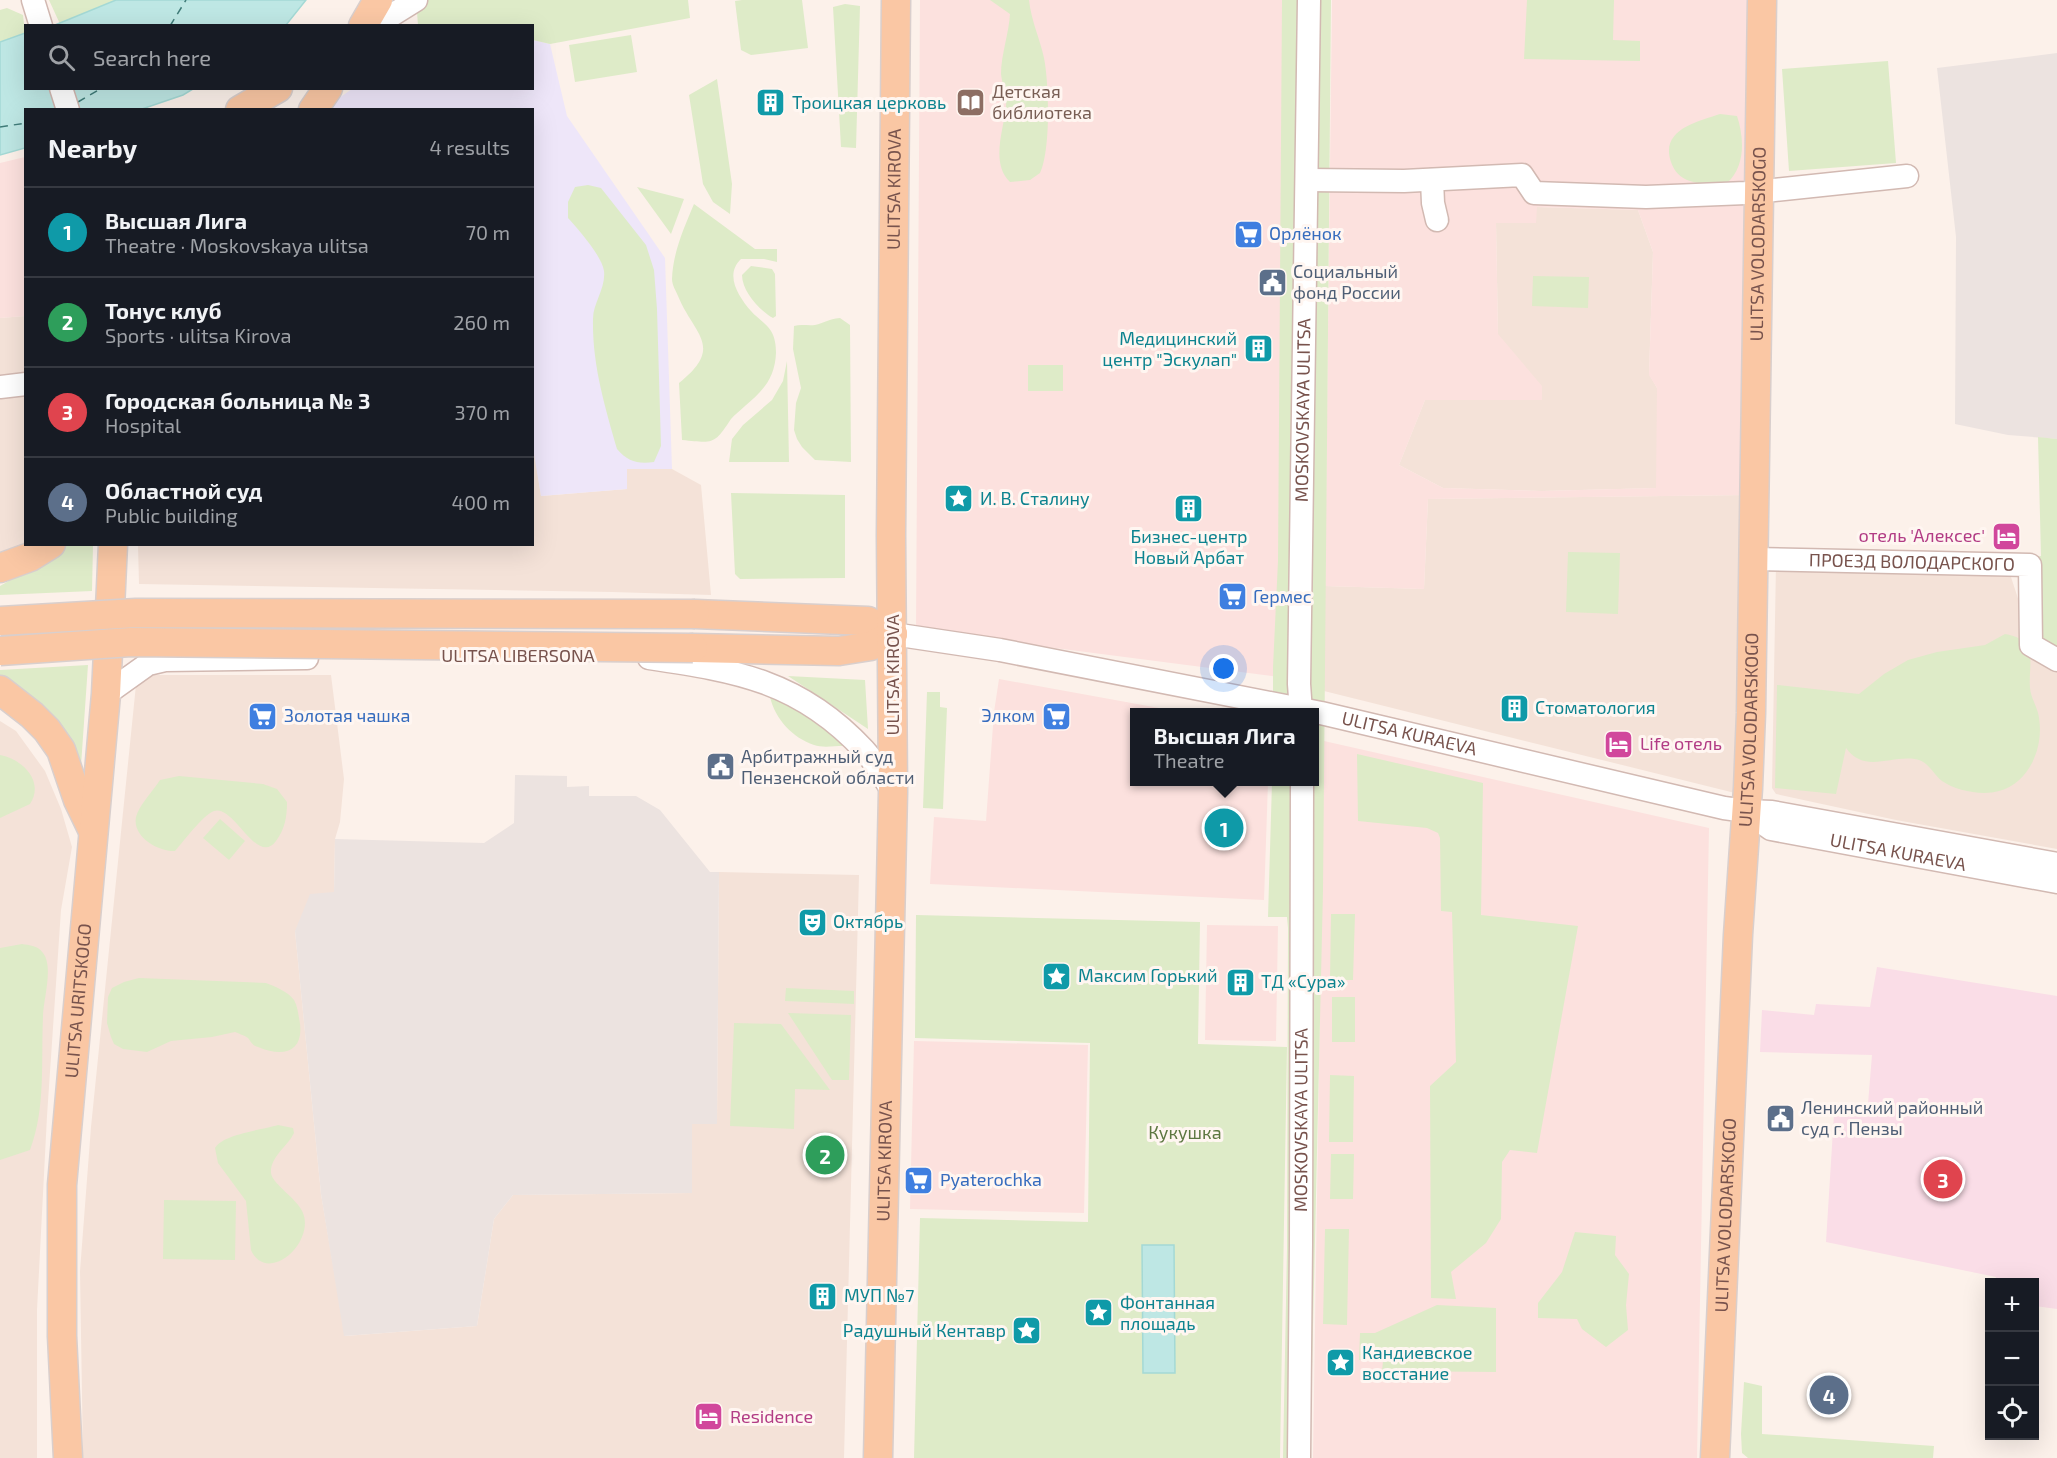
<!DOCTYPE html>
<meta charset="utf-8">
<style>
body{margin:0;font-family:"Exo 2",sans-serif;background:#20242c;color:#f1f3f6}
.controls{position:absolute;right:18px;bottom:18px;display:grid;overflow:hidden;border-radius:0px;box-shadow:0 6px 24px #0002}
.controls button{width:54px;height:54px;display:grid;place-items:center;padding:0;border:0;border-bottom:2px solid #363941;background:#171b24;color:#f1f3f6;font:30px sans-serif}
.you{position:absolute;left:1224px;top:669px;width:21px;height:21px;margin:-15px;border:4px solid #fff;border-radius:50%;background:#1a73e8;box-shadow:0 0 0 9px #1a73e833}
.badge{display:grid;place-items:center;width:39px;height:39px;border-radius:50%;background:#ea580c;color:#fff;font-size:20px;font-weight:700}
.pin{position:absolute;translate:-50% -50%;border:3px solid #fff;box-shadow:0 2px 6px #0006}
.popup{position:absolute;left:1130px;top:708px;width:189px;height:78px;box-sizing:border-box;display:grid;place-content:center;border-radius:0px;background:#171b24;filter:drop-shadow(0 2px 4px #0005);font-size:20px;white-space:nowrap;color:#9ea1a6}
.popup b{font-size:22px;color:#f1f3f6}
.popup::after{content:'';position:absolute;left:50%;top:100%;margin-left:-12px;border:12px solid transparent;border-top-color:#171b24}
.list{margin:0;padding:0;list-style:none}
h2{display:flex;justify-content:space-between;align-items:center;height:78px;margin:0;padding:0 24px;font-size:26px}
h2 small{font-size:20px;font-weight:400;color:#9ea1a6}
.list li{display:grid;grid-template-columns:39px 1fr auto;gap:18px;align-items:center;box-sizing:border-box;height:90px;padding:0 24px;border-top:2px solid #363941}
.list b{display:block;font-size:22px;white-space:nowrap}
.list p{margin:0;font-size:20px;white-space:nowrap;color:#9ea1a6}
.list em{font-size:20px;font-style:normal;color:#9ea1a6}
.icon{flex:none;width:33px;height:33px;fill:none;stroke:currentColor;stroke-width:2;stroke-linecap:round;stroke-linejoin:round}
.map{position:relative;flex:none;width:2057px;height:1458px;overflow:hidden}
.search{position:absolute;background:#171b24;box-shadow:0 6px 24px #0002;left:24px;top:24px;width:510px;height:66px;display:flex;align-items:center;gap:15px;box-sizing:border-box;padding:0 21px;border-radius:0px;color:#9ea1a6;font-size:22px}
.panel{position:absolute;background:#171b24;box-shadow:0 6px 24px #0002;left:24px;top:108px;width:510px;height:438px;border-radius:0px}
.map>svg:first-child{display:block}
.residential{fill:#f4e2d8}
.commercial{fill:#fce1de;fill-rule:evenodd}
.industrial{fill:#ece3e0}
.education{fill:#eee6f9}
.medical{fill:#fadde7}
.green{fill:#deebc8}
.water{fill:#bee7e4;stroke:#a4d9d5;stroke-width:1.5}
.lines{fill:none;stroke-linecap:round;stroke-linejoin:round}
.ferry{stroke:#407c79;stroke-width:1.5;stroke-dasharray:8 6;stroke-linecap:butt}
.minor-casing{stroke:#d2b9b2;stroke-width:25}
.major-casing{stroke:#d9cfcd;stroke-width:31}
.minor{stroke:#fff;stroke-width:22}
.major{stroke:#fac7a4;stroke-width:28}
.major-bridge-casing{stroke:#d9cfcd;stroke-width:31;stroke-linecap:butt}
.major-bridge{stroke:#fac7a4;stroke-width:28}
.labels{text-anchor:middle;stroke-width:6;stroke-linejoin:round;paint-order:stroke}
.education-label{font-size:18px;fill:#785e54;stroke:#fff6f1;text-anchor:start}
.culture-label{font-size:18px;fill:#0d838f;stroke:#fff6f1;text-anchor:start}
.street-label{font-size:18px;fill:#78534d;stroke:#fff6f1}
.shop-label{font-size:18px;fill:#366cbe;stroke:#fff6f1;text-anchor:start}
.service-label{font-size:18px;fill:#4e5e75;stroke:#fff6f1;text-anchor:start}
.hotel-label{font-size:18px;fill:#b23c85;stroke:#fff6f1;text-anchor:start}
.park-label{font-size:18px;fill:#5d7741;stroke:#fff6f1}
</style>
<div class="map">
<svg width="2057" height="1458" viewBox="0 0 2057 1458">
<rect width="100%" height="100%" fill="#fcf1ea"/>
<path class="residential" d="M1537 207 1638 210 1653 252 1649 374 1657 388V488L1542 491 1443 488 1399 465 1425 400 1510 350 1498 335 1496 222Z
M25 316V379L0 383V318Z
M26 394 25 542 0 558V395Z
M533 442 541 496 627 489V469H672L701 485 711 595 612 592 139 584 138 545 532 544Z
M1747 495 1735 793 1320 690 1325 586 1424 589 1428 499Z
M1776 564 2011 577 2023 614 2057 662V849L1896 820 1776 794 1772 788Z
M137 675H331L344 779 340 822 335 839 334 893 295 931 321 1194 345 1336 477 1326 494 1219 513 1195 692 1193V1123H717L719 872 859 875 844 1458H83L80 1271 91 1127Z
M0 721 16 731 45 771 61 809 72 847 61 910 47 1116 37 1310V1458H0Z"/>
<path class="commercial" d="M920 0H1284L1280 677 916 630Z
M1332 0H1748L1747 495 1428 499 1424 589 1325 586ZM1537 207 1638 210 1653 252 1649 375 1657 388 1656 488 1542 491 1443 488 1399 465 1425 400H1542V386L1498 334 1496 223H1536Z
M25 157V316L0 318V163Z
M999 679 1181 712H1134V782H1268L1264 900 930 884 934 817 986 821 994 712Z
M1324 741 1709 828 1697 1458H1313Z
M1207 925 1278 926 1276 1041 1205 1040Z
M914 1041 1088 1045 1084 1213 910 1209Z"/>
<path class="industrial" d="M2057 53V439L2008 435 1955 424 1956 237 1937 68Z
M515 775 567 776V787L589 786V796H636L660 810 710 872H719L717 1124H692V1193L513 1195 494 1219 477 1326 344 1336 321 1194 295 931 310 894 334 892 335 839 484 843 514 823Z"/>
<path class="education" d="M533 40 550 44 567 116 665 258 672 469H627V489L541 496 532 442V110H322L352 89 532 88Z"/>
<path class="medical" d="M1877 967 2057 996V1309L2035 1306 2034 1282H1996V1277L1826 1242 1834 1114 1867 1116 1872 1055 1760 1052 1762 1010 1814 1015 1816 1004 1870 1007Z"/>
<path class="green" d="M49 0H116L60 24Z
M416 0H688L690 18 550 44 533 40 532 26 418 25Z
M742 0H802L808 48 751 55 741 50 735 1Z
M990 0H1029C1031 20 1040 39 1044 58 1049 83 1051 150 1040 173L1030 180 1010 182C990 163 1004 129 1006 106 1007 95 1002 84 1001 74 1001 55 1009 33 1010 14Z
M1282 0H1331L1323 890 1310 1458H1283L1287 1249 1288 928 1287 917H1268L1272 782H1314V712H1273V667L1278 561Z
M1527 0H1614L1613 40 1640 41V61L1524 59Z
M845 4 860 6 856 148 841 147 833 7Z
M7 8 23 15 25 33 0 42V10Z
M631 35 637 72 575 82 569 45Z
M1888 61 1896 163 1789 171 1782 69Z
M717 79 732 184 730 214 713 202 703 184 689 95Z
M1720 114 1737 116C1744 137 1746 166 1727 183 1716 183 1700 185 1690 181 1680 178 1674 171 1671 162 1660 130 1696 122 1720 114Z
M588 185 601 188 646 245 654 270 657 309 661 446 654 462C638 464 628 462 617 449 605 407 592 364 593 319 593 303 606 288 604 271 602 256 578 229 568 218V202L575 187Z
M637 187 684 199 671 234Z
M694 204 755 249H777V262L764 259H741C724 275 739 297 751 311 757 318 766 323 771 331 775 337 776 346 776 353 775 378 763 391 745 406 741 410 735 414 731 419 714 445 714 443 682 440L679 383C725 346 694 335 678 296 676 291 672 285 672 279 673 252 684 228 694 204Z
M751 266 772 269 775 274 776 316 773 318C759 310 742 291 742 275Z
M1533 276 1589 277 1588 308 1532 306Z
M840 318 850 325 851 462 815 460 802 447 797 439 794 430 796 403 801 388 793 349 794 326C801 324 808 326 815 325 824 323 828 319 840 318Z
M787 361 789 462H729L732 439 743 425 772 400 783 381Z
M1028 365H1063V391H1028Z
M2038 437 2057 439V660L2031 645 2035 557 2041 556Z
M731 493 845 495V578L740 579 735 574Z
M60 545H93L92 591 0 595V586L38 564Z
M1568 552 1620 553 1618 614 1566 612Z
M2005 634C2040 640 2028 664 2030 688 2031 699 2038 708 2039 718 2044 748 2029 783 1999 791 1983 796 1956 791 1942 781 1934 775 1929 763 1919 760 1894 753 1865 775 1846 748L1836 794 1775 788 1777 685 1859 694 1884 674 1908 660 1937 652 1985 645Z
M88 665 80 780 0 679V670Z
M788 676 865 680 868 729Z
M927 692H940V707L947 708 943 809 923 808Z
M770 697C797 709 825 721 843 746 834 746 822 748 814 745 793 738 775 719 770 697Z
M1357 754 1483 783 1481 915 1578 926 1537 1153 1510 1150 1502 1162 1501 1219 1486 1243 1451 1272 1456 1299 1431 1298 1430 1086 1456 1062 1452 912 1441 911 1440 838 1438 833 1427 828 1358 821Z
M0 755C22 759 45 781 30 804L0 818Z
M179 776 263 784 277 789 287 802C287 817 285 829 276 841 257 867 234 804 214 811 203 815 184 841 175 851 159 852 132 837 136 817 139 805 153 791 160 780Z
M220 819 245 841 229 860 203 838Z
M1331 914H1355L1353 980H1330Z
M916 915 1200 922 1198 1044 1287 1047 1280 1458H914L920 1218 1088 1222 1090 1043 915 1038Z
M22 944C29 945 39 946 43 953 54 967 43 1000 43 1017 41 1061 46 1108 30 1150L0 1160V948Z
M139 978 266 983C276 987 287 991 294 1000 297 1005 298 1012 299 1018 306 1050 286 1059 258 1047 253 1046 251 1042 248 1038 244 1035 239 1034 235 1032L212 1037 171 1041 147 1052 123 1049 114 1044 111 1037 107 1023 108 997 112 988 124 982Z
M786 988 854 991V1004L785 1001Z
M1332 997H1355V1042H1332Z
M788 1013 851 1015 849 1080H832Z
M734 1023 781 1024 830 1090 795 1089 794 1129 730 1126Z
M1330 1075 1354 1076 1353 1142H1329Z
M278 1125 293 1128 294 1133C288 1146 270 1157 271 1173 272 1184 298 1199 303 1213 311 1232 293 1260 273 1263 262 1265 255 1259 251 1250L246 1201 218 1163 215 1148C223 1134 262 1130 278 1125Z
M1331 1154H1354L1353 1199H1330Z
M164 1200 236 1201 235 1260 163 1259Z
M1325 1229H1349L1347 1325 1323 1324Z
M1575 1232 1616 1236 1615 1255 1629 1274 1626 1305 1628 1330 1606 1347 1582 1329 1577 1319 1538 1318V1303L1562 1272Z
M1437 1305 1496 1308V1372L1382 1371 1383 1361 1359 1360 1360 1333H1375Z
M1744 1382 1762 1386V1434L1934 1446 1933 1458H1748L1742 1453 1741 1434Z"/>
<path class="water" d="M116 0H306L286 25H55Z
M25 33 26 88 193 89 183 95 142 109 26 110 25 148 0 155V42Z
M1142 1245H1174L1175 1373H1143Z"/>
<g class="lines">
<path class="ferry" d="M170 26 186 0
M78 102 102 88
M0 127 26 123"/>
<defs>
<g id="minor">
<path d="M33 0 41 26"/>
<path d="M364 22 384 20 416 0"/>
<path d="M61 88 68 110"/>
<path d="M1307 180 1404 181 1522 175 1534 193 1646 197 1746 193 1907 176"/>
<path d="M1432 180 1433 203 1437 220"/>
<path d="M0 387 26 384"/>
<path id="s1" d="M1754 559 2030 565 2031 645 2057 660"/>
<path id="s2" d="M893 634 1000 650 1321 713 1724 808 1746 811 1772 812 2057 864"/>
<path d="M649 658C737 671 800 681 864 750 875 762 884 778 893 792"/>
<path d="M106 694 148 664 165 660 307 658"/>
<path id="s3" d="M1301 712 1299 684 1309 0"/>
<path id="s4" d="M1746 811 1771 829 2057 882"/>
<path id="s5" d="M1299 1458 1301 1244 1302 782"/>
</g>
<g id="major">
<path d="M363 26 378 0"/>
<path d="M240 110 278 88"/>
<path d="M313 110 328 88"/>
<path d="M0 568 30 557 51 544"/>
<path d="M695 614 868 621 893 634"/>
<path d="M693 648 839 651 871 646 893 634"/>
<path d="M0 690 32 715 47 730 61 750 78 800 92 829"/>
<path id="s6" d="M68 1458 62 1336V1185L106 694 113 544"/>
<path id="s7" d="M878 1458 893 792 891 535 896 0"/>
<path id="s8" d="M1715 1458 1738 935 1748 788 1751 713 1762 0"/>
</g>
</defs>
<use href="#minor" class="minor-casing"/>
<use href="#major" class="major-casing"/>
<use href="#minor" class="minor"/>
<use href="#major" class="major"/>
<defs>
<path id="major-bridge" d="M0 621 136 613 695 614
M0 651 131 642 693 648"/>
</defs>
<use href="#major-bridge" class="major-bridge-casing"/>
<use href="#major-bridge" class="major-bridge"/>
</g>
<defs>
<symbol id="library-square" viewBox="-11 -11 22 22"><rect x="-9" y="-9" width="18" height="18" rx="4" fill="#8d6e63" stroke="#fff6f1"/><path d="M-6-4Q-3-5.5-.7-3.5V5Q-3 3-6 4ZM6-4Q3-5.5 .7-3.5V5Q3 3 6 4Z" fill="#fff"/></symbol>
<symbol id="building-square" viewBox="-11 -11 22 22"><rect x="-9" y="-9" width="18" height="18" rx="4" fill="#0f9aa8" stroke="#fff6f1"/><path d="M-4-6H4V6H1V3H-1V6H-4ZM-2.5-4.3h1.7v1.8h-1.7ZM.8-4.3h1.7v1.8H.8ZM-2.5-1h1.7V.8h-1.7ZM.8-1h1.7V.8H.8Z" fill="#fff"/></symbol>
<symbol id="supermarket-square" viewBox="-11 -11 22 22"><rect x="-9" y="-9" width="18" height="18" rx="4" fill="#3f7fe0" stroke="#fff6f1"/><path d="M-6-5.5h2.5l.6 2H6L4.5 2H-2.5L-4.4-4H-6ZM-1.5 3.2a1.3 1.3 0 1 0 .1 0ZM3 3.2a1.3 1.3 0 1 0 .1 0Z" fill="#fff"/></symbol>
<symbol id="civic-square" viewBox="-11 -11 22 22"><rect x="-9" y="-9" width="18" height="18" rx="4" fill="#5c6f8a" stroke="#fff6f1"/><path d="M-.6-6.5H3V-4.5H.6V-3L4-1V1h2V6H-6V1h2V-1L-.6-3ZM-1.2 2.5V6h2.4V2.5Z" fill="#fff"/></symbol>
<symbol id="sight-square" viewBox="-11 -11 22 22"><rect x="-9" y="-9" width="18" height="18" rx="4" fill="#0f9aa8" stroke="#fff6f1"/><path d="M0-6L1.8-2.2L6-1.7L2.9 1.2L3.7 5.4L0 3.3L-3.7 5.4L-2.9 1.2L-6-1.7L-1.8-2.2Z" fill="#fff"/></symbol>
<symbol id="hotel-square" viewBox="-11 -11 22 22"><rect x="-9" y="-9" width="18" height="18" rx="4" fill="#d1479c" stroke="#fff6f1"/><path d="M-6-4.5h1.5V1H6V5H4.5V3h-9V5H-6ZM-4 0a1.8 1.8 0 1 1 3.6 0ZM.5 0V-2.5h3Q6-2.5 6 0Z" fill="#fff"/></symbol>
<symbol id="theatre-square" viewBox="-11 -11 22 22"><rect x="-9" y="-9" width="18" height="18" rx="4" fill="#0f9aa8" stroke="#fff6f1"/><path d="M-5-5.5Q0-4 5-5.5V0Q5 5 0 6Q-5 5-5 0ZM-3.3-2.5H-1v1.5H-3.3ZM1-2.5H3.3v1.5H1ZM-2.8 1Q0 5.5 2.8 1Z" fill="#fff"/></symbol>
</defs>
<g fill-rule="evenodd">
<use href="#library-square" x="954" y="86" width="33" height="33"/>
<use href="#building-square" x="754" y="86" width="33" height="33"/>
<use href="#supermarket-square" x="1232" y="218" width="33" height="33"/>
<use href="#civic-square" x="1256" y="266" width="33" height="33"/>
<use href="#building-square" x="1242" y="332" width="33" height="33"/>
<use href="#sight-square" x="942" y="482" width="33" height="33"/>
<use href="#building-square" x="1172" y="492" width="33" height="33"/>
<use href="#hotel-square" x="1990" y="520" width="33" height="33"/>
<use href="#supermarket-square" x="1216" y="580" width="33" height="33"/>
<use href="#building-square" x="1498" y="692" width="33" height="33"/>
<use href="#supermarket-square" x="246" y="700" width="33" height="33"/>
<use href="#supermarket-square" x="1040" y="700" width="33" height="33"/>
<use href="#hotel-square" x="1602" y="728" width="33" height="33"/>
<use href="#civic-square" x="704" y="750" width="33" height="33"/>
<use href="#theatre-square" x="796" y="906" width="33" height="33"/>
<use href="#sight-square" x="1040" y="960" width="33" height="33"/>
<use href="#building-square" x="1224" y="966" width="33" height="33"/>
<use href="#civic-square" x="1764" y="1102" width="33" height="33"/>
<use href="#supermarket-square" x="902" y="1164" width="33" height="33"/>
<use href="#building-square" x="806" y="1280" width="33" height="33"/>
<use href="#sight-square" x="1082" y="1296" width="33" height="33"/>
<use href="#sight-square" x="1010" y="1314" width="33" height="33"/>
<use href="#sight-square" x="1324" y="1346" width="33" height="33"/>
<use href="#hotel-square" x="692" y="1400" width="33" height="33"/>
</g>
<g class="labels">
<g class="education-label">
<text x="992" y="98">Детская<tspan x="992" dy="21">библиотека</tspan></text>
</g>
<g class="culture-label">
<text x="792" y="109">Троицкая церковь</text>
<text x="1237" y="345" text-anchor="end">Медицинский<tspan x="1237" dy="21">центр "Эскулап"</tspan></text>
<text x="980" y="505">И. В. Сталину</text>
<text x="1189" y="543" text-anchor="middle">Бизнес-центр<tspan x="1189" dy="21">Новый Арбат</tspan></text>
<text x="1535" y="714">Стоматология</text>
<text x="833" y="928">Октябрь</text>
<text x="1078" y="982">Максим Горький</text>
<text x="1261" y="988">ТД «Сура»</text>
<text x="844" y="1302">МУП №7</text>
<text x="1120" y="1309">Фонтанная<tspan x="1120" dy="21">площадь</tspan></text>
<text x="1006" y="1337" text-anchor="end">Радушный Кентавр</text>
<text x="1362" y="1359">Кандиевское<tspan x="1362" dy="21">восстание</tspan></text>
</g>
<g class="street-label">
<text dy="6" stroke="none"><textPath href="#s7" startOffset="1269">ULITSA KIROVA</textPath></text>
<text dy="6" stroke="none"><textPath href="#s8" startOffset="1215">ULITSA VOLODARSKOGO</textPath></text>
<text dy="6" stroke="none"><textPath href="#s3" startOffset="302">MOSKOVSKAYA ULITSA</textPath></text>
<text dy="6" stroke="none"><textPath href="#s1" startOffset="158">ПРОЕЗД ВОЛОДАРСКОГО</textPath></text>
<text x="518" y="662">ULITSA LIBERSONA</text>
<text transform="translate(893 675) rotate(-90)" y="6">ULITSA KIROVA</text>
<text dy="6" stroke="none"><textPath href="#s8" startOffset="729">ULITSA VOLODARSKOGO</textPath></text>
<text dy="6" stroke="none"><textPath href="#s2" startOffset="526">ULITSA KURAEVA</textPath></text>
<text dy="6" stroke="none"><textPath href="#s4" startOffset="160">ULITSA KURAEVA</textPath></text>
<text dy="6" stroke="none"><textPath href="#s6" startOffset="458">ULITSA URITSKOGO</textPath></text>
<text dy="6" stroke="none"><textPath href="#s5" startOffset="338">MOSKOVSKAYA ULITSA</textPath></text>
<text dy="6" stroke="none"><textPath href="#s7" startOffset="297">ULITSA KIROVA</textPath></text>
<text dy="6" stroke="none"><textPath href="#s8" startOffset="243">ULITSA VOLODARSKOGO</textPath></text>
</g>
<g class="shop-label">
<text x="1269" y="240">Орлёнок</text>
<text x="1253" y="603">Гермес</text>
<text x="284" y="722">Золотая чашка</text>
<text x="1035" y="722" text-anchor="end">Элком</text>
<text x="940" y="1186">Pyaterochka</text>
</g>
<g class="service-label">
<text x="1293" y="278">Социальный<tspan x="1293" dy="21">фонд России</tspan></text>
<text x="741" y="763">Арбитражный суд<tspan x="741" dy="21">Пензенской области</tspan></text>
<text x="1801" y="1114">Ленинский районный<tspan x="1801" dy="21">суд г. Пензы</tspan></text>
</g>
<g class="hotel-label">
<text x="1985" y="542" text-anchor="end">отель 'Алексес'</text>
<text x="1640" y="750">Life отель</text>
<text x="730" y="1423">Residence</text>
</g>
<g class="park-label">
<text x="1185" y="1139">Кукушка</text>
</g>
</g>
</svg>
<div class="controls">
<button>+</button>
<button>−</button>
<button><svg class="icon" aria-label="locate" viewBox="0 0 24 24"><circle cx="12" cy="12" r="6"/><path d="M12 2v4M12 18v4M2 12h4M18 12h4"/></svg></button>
</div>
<div class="you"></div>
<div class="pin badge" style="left:1224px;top:828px;background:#0f9aa8">1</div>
<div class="popup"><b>Высшая Лига</b>Theatre</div>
<div class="pin badge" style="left:825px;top:1155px;background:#2e9e5b">2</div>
<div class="pin badge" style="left:1943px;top:1179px;background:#e0444e">3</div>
<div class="pin badge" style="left:1829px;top:1395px;background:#5c6f8a">4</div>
<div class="search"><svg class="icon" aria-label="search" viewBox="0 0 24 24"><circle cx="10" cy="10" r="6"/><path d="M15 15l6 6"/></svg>Search here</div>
<section class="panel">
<h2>Nearby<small>4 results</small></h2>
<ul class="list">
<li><span class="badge" style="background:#0f9aa8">1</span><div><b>Высшая Лига</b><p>Theatre · Moskovskaya ulitsa</p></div><em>70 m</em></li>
<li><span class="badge" style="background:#2e9e5b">2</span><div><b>Тонус клуб</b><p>Sports · ulitsa Kirova</p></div><em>260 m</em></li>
<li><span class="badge" style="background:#e0444e">3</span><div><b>Городская больница № 3</b><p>Hospital</p></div><em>370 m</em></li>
<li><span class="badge" style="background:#5c6f8a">4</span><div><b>Областной суд</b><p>Public building</p></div><em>400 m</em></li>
</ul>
</section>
</div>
